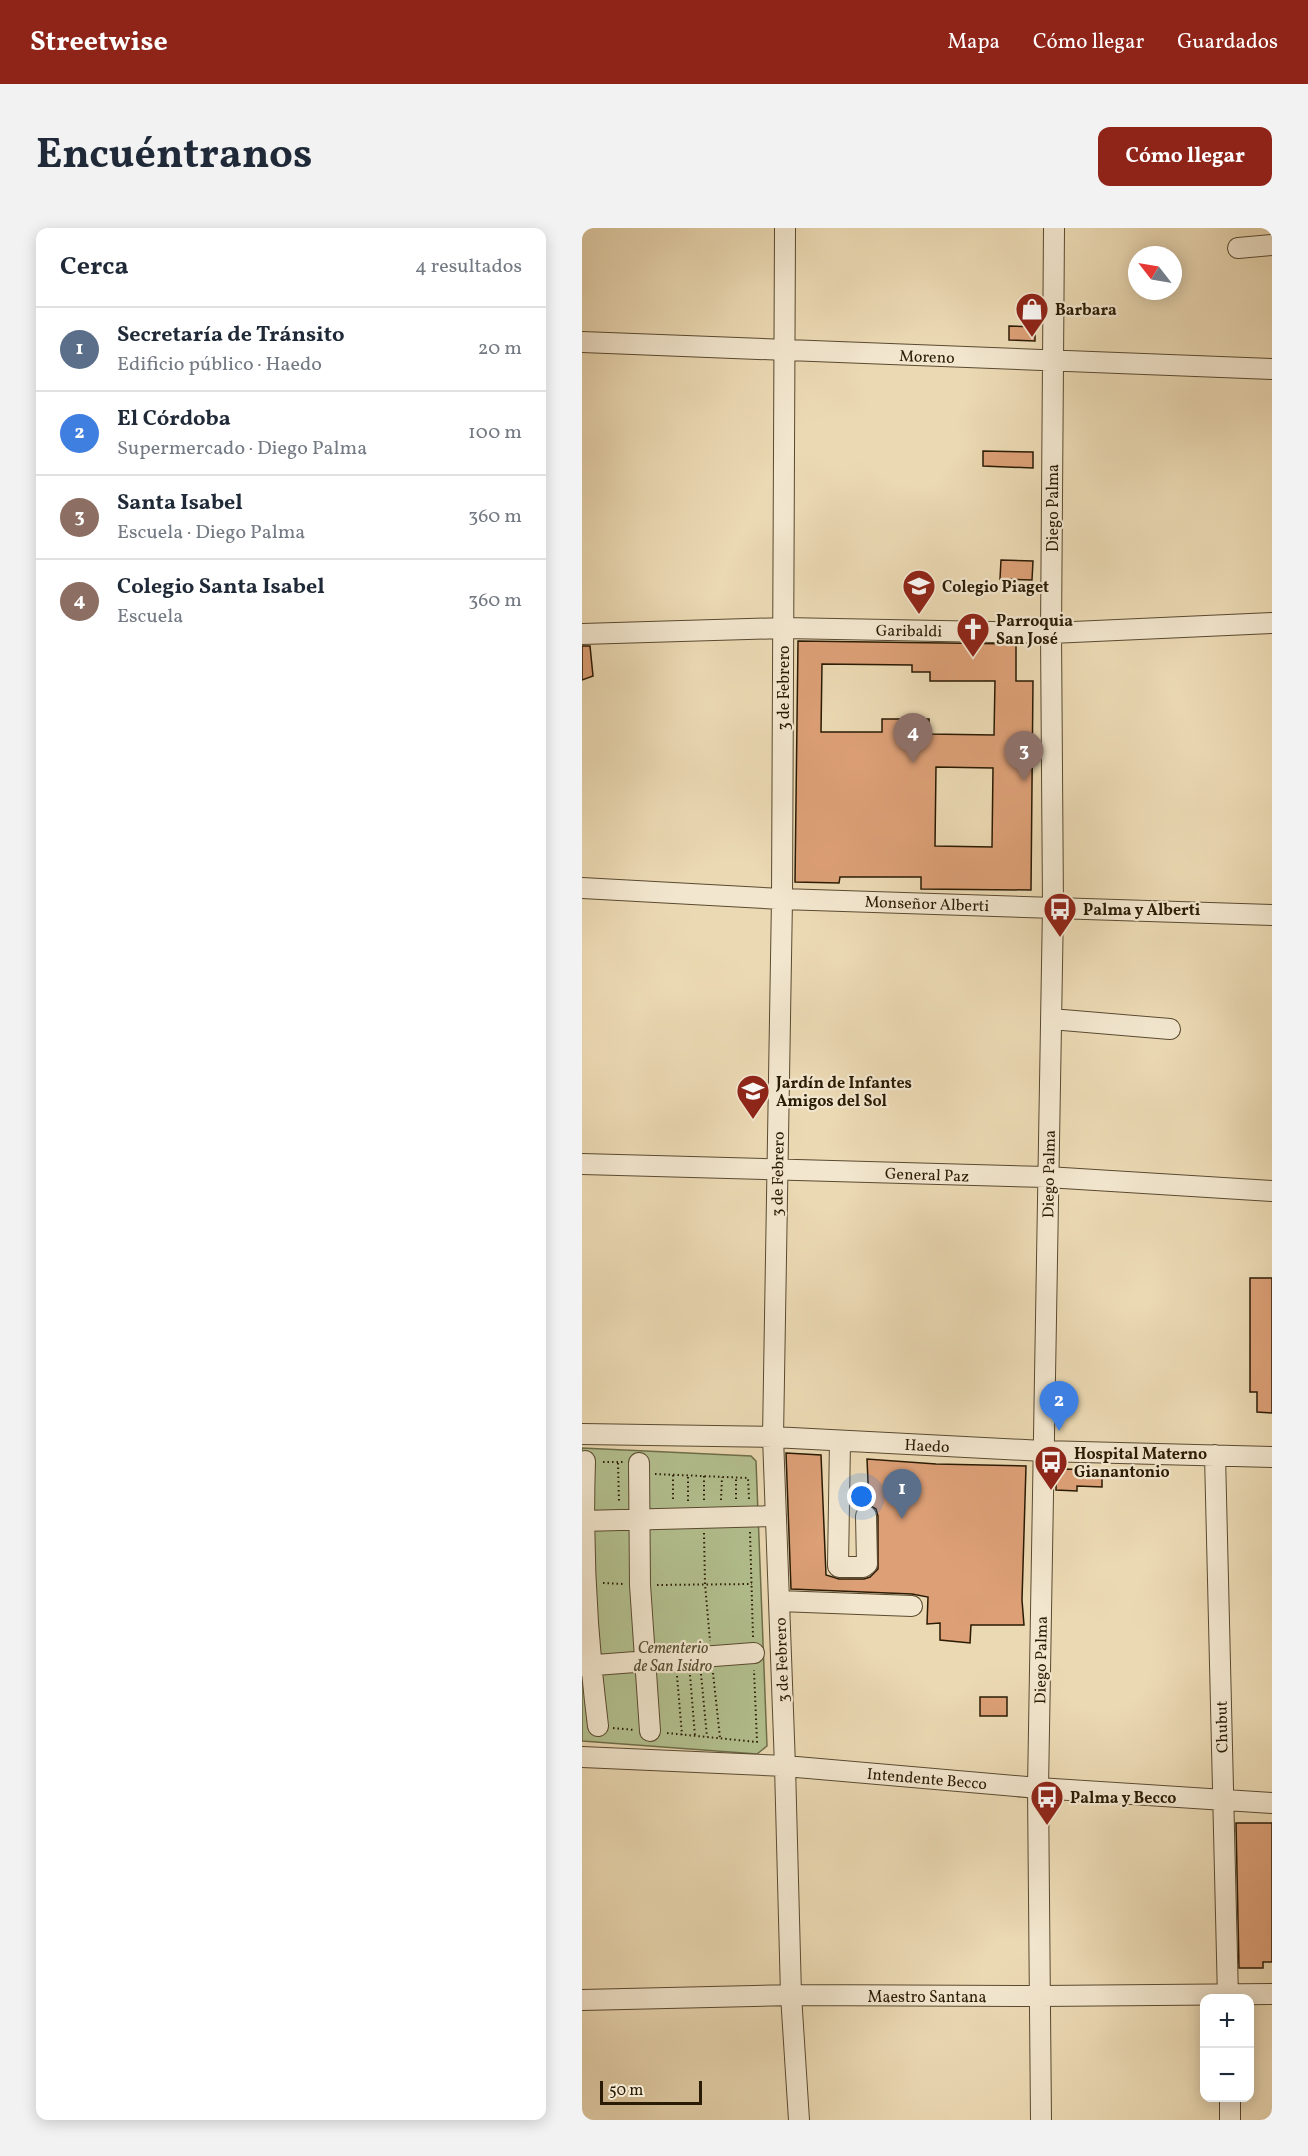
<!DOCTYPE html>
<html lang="es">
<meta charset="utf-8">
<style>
body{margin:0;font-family:Vollkorn,serif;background:#f2f2f3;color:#1f2937}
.controls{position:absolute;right:18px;bottom:18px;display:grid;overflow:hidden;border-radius:12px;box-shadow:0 3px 15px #0003}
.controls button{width:54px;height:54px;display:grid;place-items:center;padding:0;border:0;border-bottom:2px solid #e0e1e3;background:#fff;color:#1f2937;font:30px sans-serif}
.compass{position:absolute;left:546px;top:18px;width:54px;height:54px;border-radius:50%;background:#fff;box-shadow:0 3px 15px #0003;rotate:301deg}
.scale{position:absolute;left:18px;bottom:15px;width:102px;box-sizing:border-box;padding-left:6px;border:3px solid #2a1b04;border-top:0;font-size:16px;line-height:21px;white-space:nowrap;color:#2a1b04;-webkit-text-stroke:4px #f2e6ce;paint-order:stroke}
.you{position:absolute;left:280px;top:1269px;width:21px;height:21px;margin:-15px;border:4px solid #fff;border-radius:50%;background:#1a73e8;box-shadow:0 0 0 9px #1a73e833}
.badge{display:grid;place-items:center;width:39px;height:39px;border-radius:50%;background:#8f2418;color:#fff;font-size:20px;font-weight:700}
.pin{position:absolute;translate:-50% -50px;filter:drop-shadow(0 2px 3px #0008)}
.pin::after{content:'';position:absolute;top:32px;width:21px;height:18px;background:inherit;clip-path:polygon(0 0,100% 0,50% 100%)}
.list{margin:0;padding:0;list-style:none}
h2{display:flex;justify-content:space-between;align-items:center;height:78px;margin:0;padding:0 24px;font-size:26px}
h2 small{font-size:20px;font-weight:400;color:#747a83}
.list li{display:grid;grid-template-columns:39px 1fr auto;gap:18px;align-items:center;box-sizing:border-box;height:84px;padding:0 24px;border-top:2px solid #e0e1e3}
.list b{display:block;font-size:22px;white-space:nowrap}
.list p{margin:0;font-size:20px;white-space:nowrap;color:#747a83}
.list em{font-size:20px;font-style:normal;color:#747a83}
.map{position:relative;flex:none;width:690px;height:1892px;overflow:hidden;border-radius:12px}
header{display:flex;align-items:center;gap:36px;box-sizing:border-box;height:84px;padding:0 30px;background:#8f2418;color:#fff}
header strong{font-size:28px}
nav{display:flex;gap:33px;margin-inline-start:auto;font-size:21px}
.intro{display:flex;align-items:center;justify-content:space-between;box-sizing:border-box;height:144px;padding:0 36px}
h1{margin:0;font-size:42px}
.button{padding:15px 27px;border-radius:12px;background:#8f2418;color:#fff;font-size:21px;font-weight:700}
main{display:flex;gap:36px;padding:0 36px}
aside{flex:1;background:#fff;border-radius:12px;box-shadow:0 3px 15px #0003}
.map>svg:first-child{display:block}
.green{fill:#b3c08f;stroke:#6e6e4a;stroke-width:1.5}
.building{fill:#dc9f76;stroke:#2a1b04;stroke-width:1.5;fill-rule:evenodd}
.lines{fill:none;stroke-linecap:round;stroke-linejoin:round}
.minor-casing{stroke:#5a4a30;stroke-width:22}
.path{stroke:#2a1b04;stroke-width:2;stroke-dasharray:1.5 3;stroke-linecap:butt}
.minor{stroke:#f2e6ce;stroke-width:20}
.labels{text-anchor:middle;stroke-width:4.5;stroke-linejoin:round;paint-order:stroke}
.poi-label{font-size:16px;font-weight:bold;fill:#2a1b04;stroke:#f2e6ce;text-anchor:start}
.street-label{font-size:16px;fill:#2a1b04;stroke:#f2e6ce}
.park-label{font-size:16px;font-style:italic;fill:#534d2e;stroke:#f2e6ce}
</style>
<header>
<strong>Streetwise</strong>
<nav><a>Mapa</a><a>Cómo llegar</a><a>Guardados</a></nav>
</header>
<div class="intro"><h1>Encuéntranos</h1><a class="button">Cómo llegar</a></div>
<main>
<aside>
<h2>Cerca<small>4 resultados</small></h2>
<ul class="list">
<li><span class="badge" style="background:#5c6f8a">1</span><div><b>Secretaría de Tránsito</b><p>Edificio público · Haedo</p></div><em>20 m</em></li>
<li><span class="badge" style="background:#3f7fe0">2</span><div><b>El Córdoba</b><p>Supermercado · Diego Palma</p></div><em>100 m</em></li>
<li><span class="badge" style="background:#8d6e63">3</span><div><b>Santa Isabel</b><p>Escuela · Diego Palma</p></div><em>360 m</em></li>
<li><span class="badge" style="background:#8d6e63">4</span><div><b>Colegio Santa Isabel</b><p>Escuela</p></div><em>360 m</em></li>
</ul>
</aside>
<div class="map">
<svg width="690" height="1892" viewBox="0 0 690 1892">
<rect width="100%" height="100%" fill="#ebd9b3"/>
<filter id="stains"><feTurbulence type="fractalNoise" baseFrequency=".00333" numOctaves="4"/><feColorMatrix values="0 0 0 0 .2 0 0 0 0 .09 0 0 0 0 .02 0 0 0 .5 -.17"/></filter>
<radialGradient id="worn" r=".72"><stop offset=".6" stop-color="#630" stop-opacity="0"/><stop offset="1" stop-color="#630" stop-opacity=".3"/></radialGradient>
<path class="green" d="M0 1220 169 1228 174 1233 185 1518 175 1526 0 1513Z"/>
<path class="building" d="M427 98 453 99V113L427 112Z
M401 223 451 224V240L401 238Z
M419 332 451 333 450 352 418 351Z
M216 413 434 416V453H451L449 662 339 661V649H258L257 655 213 654ZM240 436 330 437V444H348V453H413L412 507 347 506V491H300V504H239ZM354 539 411 540 410 619 353 618Z
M0 418H8L11 448 0 452Z
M668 1050H690V1185L675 1184V1164H668Z
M204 1225 239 1227 244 1347 257 1351H282L288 1349 296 1341V1288L294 1281 287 1277 285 1231 354 1236 444 1238 440 1372 442 1397H389L388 1415 358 1412V1395L345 1396 346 1369 330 1366 209 1361Z
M480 1241 520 1242V1259L495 1258V1263L474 1262V1246Z
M398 1469H425V1488H398Z
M654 1595H690V1734H681V1740H657Z"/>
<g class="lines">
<defs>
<path id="minor" d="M203 0 200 671 191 1209 203 1538 209 1767 217 1892
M656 20 690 17
M0 114 690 141
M0 406 202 400 469 405 690 395
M0 660 200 671 690 687
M469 791 588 801
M0 936 465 949 690 963
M0 1206 191 1209 461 1223 690 1229
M258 1213 256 1338 257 1339H281L285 1336 284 1288
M633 1227 646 1770
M3 1233C0 1322 5 1410 16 1498
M57 1235 58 1357 68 1503
M0 1293 194 1288
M197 1373 330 1378
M0 1438 172 1425
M0 1529 203 1538 456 1560 690 1575
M0 1772 209 1767 458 1768 690 1766
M648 1870V1892
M459 1892 456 1560 471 679 469 405 472 0"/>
</defs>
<use href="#minor" class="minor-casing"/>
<path class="path" d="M21 1234H42
M36 1235 37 1275
M73 1246 166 1250 167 1271
M91 1247V1273
M154 1271V1250
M122 1272V1248
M139 1272 140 1249
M106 1273V1248
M168 1304 171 1409
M122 1305 123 1356 128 1413
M21 1355 42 1356
M75 1357 170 1356
M131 1445 138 1510
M119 1446 125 1509
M108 1447 113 1508
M95 1448 100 1507
M31 1500 53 1502
M85 1505 175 1514 172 1442"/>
<use href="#minor" class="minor"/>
</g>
<defs>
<symbol id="shop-pin" viewBox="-11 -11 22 30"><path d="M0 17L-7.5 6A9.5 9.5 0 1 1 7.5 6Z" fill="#8f2418" stroke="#f2e6ce"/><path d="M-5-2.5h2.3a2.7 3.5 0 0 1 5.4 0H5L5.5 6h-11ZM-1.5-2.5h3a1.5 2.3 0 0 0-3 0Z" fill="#fff"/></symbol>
<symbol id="school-pin" viewBox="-11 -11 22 30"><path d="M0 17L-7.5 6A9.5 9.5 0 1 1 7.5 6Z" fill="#8f2418" stroke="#f2e6ce"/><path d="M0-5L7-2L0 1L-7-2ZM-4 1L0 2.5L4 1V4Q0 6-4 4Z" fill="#fff"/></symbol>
<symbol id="church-pin" viewBox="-11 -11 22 30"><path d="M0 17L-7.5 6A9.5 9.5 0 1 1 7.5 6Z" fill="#8f2418" stroke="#f2e6ce"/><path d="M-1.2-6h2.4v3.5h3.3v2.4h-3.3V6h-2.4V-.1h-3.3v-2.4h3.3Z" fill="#fff"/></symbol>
<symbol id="bus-pin" viewBox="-11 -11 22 30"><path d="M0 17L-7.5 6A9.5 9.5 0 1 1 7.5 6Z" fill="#8f2418" stroke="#f2e6ce"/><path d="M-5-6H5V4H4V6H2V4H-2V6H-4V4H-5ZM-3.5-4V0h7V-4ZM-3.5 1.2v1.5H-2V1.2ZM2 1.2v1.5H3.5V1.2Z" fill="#fff"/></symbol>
</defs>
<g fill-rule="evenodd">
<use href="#shop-pin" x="431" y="62" width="38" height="52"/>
<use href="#school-pin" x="318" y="339" width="38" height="52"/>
<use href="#church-pin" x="372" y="382" width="38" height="52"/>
<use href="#bus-pin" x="459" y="662" width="38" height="52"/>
<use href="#school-pin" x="152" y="844" width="38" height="52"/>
<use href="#bus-pin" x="450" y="1215" width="38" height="52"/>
<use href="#bus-pin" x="446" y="1550" width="38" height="52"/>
</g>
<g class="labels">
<g class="poi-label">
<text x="473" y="87">Barbara</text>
<text x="360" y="364">Colegio Piaget</text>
<text x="414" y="398">Parroquia<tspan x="414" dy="18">San José</tspan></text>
<text x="501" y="687">Palma y Alberti</text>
<text x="194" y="860">Jardín de Infantes<tspan x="194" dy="18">Amigos del Sol</tspan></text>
<text x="492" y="1231">Hospital Materno<tspan x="492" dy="18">Gianantonio</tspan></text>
<text x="488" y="1575">Palma y Becco</text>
</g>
<g class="street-label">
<text transform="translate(345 128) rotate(2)" y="6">Moreno</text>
<text transform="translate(470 280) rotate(-90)" y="6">Diego Palma</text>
<text transform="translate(327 402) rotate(1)" y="6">Garibaldi</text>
<text transform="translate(201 460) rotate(-90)" y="6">3 de Febrero</text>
<text transform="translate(345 675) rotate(2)" y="6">Monseñor Alberti</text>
<text transform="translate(195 946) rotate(-89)" y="6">3 de Febrero</text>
<text transform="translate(345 946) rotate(2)" y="6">General Paz</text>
<text transform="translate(466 946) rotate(-89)" y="6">Diego Palma</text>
<text transform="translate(345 1217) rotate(3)" y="6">Haedo</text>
<text transform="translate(199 1432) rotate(-92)" y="6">3 de Febrero</text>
<text transform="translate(458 1432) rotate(-89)" y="6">Diego Palma</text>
<text transform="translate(639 1499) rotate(-91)" y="6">Chubut</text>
<text transform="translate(345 1550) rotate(5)" y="6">Intendente Becco</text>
<text x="345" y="1774">Maestro Santana</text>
</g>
<g class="park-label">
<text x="91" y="1425">Cementerio<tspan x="91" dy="18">de San Isidro</tspan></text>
</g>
</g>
<rect width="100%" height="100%" filter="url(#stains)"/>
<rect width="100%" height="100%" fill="url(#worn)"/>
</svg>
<div class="controls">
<button>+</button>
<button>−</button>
</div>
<svg class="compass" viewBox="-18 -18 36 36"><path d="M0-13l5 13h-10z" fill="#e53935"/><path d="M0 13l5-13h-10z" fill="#747a83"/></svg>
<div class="scale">50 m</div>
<div class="you"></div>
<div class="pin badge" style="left:320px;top:1291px;background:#5c6f8a">1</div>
<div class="pin badge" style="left:477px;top:1203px;background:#3f7fe0">2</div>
<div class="pin badge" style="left:442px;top:553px;background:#8d6e63">3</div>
<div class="pin badge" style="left:331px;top:535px;background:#8d6e63">4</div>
</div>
</main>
